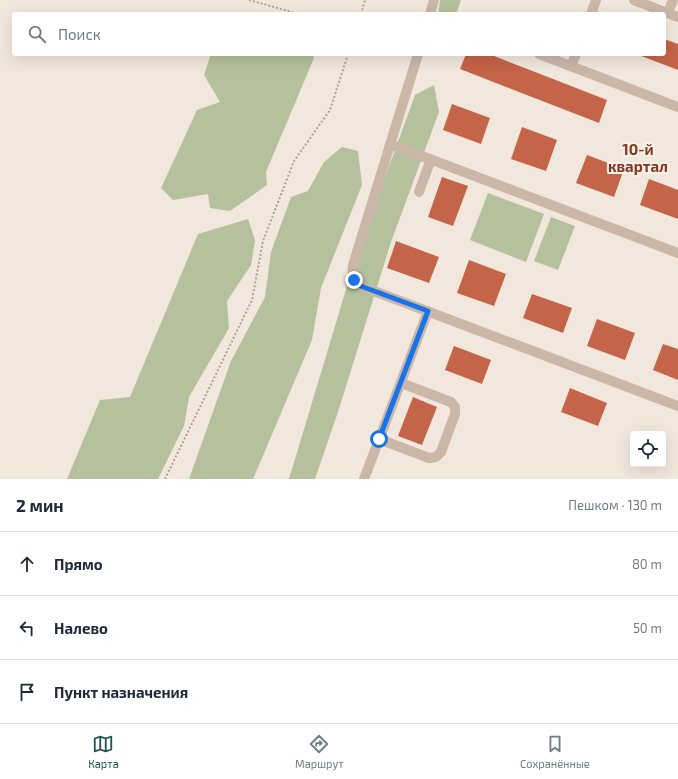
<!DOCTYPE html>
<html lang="ru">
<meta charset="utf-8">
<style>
body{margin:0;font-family:"Exo 2",sans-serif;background:#f6f6f7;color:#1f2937}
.controls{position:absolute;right:12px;bottom:12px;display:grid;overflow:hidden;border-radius:4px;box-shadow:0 4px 16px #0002}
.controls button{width:36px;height:36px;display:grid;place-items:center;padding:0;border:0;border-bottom:1px solid #e0e1e3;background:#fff;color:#1f2937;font:20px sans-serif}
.stop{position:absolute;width:12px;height:12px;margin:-9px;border:3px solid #1a73e8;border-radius:50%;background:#fff}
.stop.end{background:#1a73e8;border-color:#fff;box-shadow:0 1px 4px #0008}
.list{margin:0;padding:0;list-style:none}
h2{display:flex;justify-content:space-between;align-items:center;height:52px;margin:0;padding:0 16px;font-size:17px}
h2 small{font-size:13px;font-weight:400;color:#747a83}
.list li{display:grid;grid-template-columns:26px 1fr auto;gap:12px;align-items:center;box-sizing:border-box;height:64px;padding:0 16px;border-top:1px solid #e0e1e3}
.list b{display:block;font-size:15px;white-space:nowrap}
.list em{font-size:13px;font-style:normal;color:#747a83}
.icon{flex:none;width:22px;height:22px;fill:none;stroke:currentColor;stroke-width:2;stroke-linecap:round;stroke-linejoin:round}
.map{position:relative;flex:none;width:678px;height:479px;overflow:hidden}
.search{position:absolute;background:#fff;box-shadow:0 4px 16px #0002;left:12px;right:12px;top:12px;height:44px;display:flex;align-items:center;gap:10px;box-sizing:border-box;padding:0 14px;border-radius:4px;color:#747a83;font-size:15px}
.sheet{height:244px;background:#fff}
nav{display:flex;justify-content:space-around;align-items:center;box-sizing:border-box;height:56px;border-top:1px solid #e0e1e3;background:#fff;font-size:11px;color:#747a83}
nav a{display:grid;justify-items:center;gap:2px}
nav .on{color:#1e5457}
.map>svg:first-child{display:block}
.green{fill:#b5c09c}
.building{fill:#c46448}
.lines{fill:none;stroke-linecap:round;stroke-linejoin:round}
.path{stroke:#b5a192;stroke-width:2;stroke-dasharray:2 2;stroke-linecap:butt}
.minor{stroke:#cab7a8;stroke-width:10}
.route{stroke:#1a73e8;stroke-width:5}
.labels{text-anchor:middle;stroke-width:4;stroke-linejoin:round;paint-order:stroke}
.quarter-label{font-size:15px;font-weight:bold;fill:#843823;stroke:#f9f1e8}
</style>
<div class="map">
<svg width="678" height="479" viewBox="0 0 678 479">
<rect width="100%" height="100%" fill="#f2e7dc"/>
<path class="green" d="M440 0H461L456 14H438Z
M211 54H313L314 58 266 172 267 185 230 211 210 208 208 194 173 200 161 188 197 110 220 102 204 75Z
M434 85 439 112 391 242 338 412 315 479H289L354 263 415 95Z
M342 147 358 151 362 185 321 288 312 340 253 479H189L231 361 265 297 271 252 291 197 308 191 324 162Z
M488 193 544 214 526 262 470 240Z
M551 217 575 226 558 270 534 261Z
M248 219 255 240 251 265 227 301 229 328 189 397 184 426 158 479H67L100 400 130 397 198 234Z"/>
<path class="building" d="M664 39 678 44V70L636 54H664Z
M466 54H489L607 100 599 123 460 69Z
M452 104 490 118 481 144 443 130Z
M522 127 557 140 546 171 511 159Z
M587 155 624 169 614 197 576 183Z
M442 177 468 186 453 226 428 217Z
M649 179 678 190V219L640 205Z
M396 241 439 257 429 283 387 268Z
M469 260 506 274 494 306 457 293Z
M532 294 572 308 563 333 523 318Z
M597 319 635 333 625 360 587 346Z
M663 344 678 349V380L653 370Z
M454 346 491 360 482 384 445 370Z
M570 388 607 403 598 426 561 412Z
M413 397 437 407 422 445 398 436Z"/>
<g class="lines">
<path class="path" d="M249 0 299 14
M361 14 365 0
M165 479 252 300 263 241 294 161 330 110 348 54"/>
<path class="minor" d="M634 0 678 17
M668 13 673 0
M430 14 434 0
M591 14 596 0
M418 54 353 265C352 273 353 278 358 285L678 406
M539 54 678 107
M571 66 576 54
M390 144 678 253
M419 192 431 159
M379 439 429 458 436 457 441 452 455 414V407L451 402 401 383
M364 479 428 311"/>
</g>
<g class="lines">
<path class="route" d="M354 280 358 285 428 311 379 439"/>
</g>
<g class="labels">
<g class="quarter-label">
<text x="638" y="155">10-й<tspan x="638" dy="17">квартал</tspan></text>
</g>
</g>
</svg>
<div class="controls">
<button><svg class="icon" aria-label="locate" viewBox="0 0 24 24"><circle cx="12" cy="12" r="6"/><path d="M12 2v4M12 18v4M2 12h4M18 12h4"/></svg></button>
</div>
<div class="stop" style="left:379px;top:439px"></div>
<div class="stop end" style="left:354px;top:280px"></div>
<div class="search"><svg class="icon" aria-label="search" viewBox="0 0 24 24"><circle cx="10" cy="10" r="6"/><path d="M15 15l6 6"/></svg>Поиск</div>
</div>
<section class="sheet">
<h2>2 мин<small>Пешком · 130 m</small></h2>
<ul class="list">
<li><svg class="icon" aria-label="ahead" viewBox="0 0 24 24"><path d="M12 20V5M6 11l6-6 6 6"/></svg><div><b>Прямо</b></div><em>80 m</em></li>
<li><svg class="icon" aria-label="left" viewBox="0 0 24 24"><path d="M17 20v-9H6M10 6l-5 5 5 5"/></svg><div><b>Налево</b></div><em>50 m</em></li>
<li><svg class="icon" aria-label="arrive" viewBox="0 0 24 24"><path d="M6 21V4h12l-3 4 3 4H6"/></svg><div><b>Пункт назначения</b></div></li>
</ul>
</section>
<nav>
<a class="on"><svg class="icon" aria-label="map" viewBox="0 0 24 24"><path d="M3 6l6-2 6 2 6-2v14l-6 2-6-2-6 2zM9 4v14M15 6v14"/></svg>Карта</a>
<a><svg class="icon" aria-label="directions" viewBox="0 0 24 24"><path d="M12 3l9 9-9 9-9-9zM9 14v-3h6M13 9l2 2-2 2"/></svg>Маршрут</a>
<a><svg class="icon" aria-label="saved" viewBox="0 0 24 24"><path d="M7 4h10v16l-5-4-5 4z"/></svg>Сохранённые</a>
</nav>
